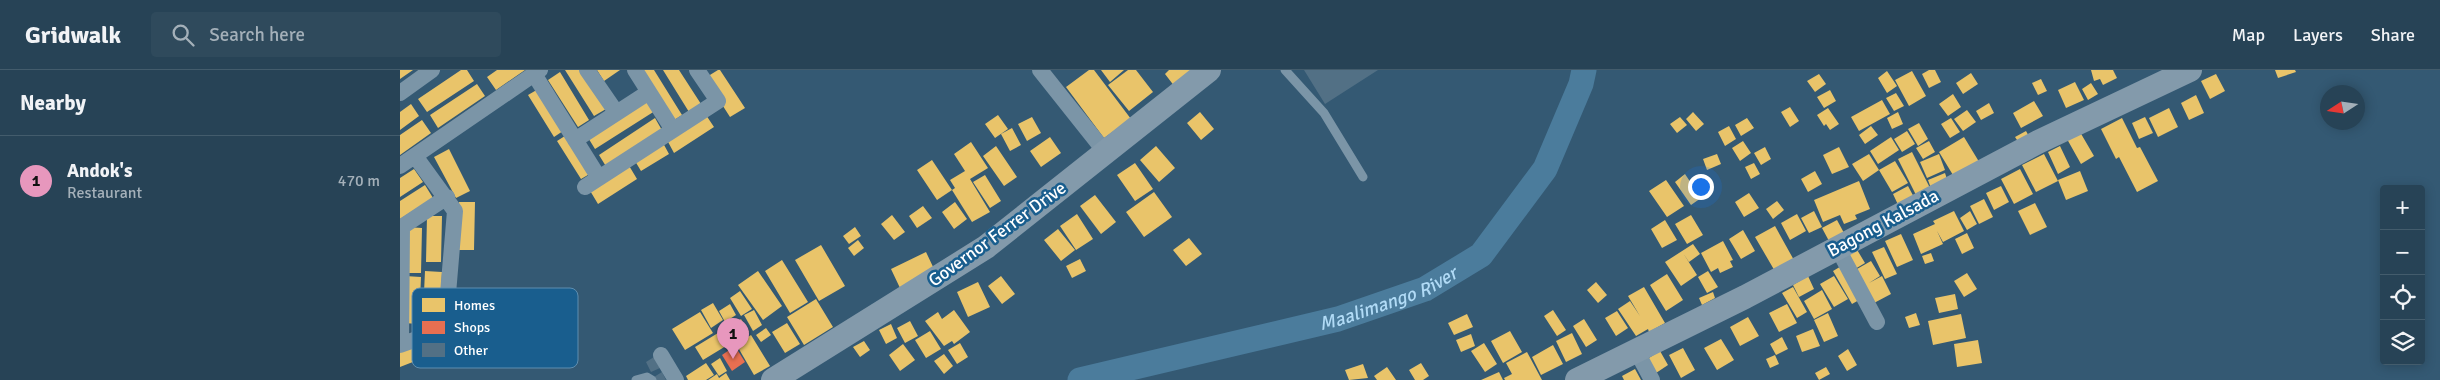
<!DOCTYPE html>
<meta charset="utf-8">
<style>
body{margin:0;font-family:Signika,sans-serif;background:#2f4a5c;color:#f1f3f6}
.controls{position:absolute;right:15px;bottom:15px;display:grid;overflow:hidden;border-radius:5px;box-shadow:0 2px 12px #0003}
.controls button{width:45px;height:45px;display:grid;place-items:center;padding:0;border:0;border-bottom:1px solid #435c6c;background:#274356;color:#f1f3f6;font:25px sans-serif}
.compass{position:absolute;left:1920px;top:15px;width:45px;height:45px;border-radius:50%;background:#274356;box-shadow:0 2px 12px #0003;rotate:258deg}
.you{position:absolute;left:1300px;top:116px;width:18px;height:18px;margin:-12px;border:4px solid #fff;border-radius:50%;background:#1a73e8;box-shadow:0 0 0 8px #1a73e833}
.badge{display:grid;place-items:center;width:32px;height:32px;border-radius:50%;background:#e797bd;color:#111;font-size:16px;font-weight:700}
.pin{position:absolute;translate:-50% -41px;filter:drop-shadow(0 1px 2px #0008)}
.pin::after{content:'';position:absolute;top:26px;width:18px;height:15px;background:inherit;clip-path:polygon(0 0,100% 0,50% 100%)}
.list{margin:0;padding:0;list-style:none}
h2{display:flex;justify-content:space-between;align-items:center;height:65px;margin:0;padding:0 20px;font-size:21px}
h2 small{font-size:16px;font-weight:400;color:#a4b0b9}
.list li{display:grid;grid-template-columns:32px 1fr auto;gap:15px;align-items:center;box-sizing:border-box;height:90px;padding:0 20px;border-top:1px solid #435c6c}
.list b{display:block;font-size:19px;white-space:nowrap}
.list p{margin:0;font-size:16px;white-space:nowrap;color:#a4b0b9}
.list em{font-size:16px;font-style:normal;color:#a4b0b9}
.icon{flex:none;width:28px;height:28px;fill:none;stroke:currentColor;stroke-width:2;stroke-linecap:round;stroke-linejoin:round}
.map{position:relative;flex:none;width:2040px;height:310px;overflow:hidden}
header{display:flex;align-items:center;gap:30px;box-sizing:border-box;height:70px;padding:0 25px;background:#274356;border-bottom:1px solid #435c6c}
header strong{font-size:24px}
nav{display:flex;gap:28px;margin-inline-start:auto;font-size:18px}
.search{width:350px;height:45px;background:#2f4a5c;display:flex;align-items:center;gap:12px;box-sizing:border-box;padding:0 18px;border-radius:5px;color:#a4b0b9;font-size:19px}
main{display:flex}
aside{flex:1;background:#274356}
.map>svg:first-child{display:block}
.homes{fill:#e9c46a}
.shops{fill:#e76f51}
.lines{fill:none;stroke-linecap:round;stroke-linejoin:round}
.river{stroke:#4b7c9c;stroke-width:25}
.building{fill:#527085}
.lane{stroke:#7b95a7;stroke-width:9}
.street{stroke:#7b95a7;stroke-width:16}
.secondary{stroke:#839aab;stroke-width:24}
.labels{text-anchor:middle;stroke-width:5;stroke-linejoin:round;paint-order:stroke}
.street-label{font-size:18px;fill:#fff;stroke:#195e8e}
.water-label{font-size:19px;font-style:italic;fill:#b1dbf6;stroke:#195e8e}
.key{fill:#195e8e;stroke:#5e8eb0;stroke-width:1}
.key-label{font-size:14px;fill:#fff}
</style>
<header>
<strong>Gridwalk</strong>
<div class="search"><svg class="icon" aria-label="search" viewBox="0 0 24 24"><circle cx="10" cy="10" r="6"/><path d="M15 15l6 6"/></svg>Search here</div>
<nav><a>Map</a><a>Layers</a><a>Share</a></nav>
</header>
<main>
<aside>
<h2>Nearby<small></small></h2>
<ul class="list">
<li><span class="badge">1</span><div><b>Andok's</b><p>Restaurant</p></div><em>470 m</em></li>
</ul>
</aside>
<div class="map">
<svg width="2040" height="310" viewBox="0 0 2040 310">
<rect width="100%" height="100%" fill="#345973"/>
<path class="homes" d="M0 0H13L0 9Z
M61 0H67L74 11 27 42 18 29Z
M97 0H125L96 20 87 7Z
M165 0H181L206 39 194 46Z
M197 0H220L204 11Z
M238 0H254L282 45 271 52Z
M263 0H279L301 34 289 42Z
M318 0H320L345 38 330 47 305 8Z
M689 0H694L731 49 704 68 666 17Z
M701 0H724L710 12Z
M728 0H736L753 22 729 41 708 15Z
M769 0H792L775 17 765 4Z
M1529 0H1535L1541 12 1529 18 1522 4Z
M1691 0H1713L1717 8 1703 15 1700 9 1694 11Z
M1875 0H1895L1896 2 1878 8Z
M1487 1 1497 16 1487 23 1478 8Z
M1512 1 1526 26 1509 36 1495 10Z
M160 2 189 50 178 57 148 10Z
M1571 3 1578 14 1563 24 1556 13Z
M1419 4 1426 14 1415 22 1407 11Z
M1816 4 1825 21 1810 29 1801 11Z
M1641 9 1647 21 1638 25 1632 13Z
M1675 12 1684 30 1666 38 1658 20Z
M1691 13 1698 24 1688 30 1682 19Z
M77 14 85 26 38 58 30 45Z
M140 18 166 59 154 67 128 25Z
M1430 20 1436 31 1424 38 1417 27Z
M1496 23 1504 36 1494 41 1486 28Z
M1553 24 1561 37 1548 46 1539 34Z
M1796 25 1804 43 1789 50 1781 33Z
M250 27 258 39 195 79 187 66Z
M1482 30 1490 44 1459 61 1451 47Z
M1634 31 1643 46 1621 58 1613 43Z
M1589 33 1594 43 1581 50 1576 41Z
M11 34 19 46 0 60V42Z
M1390 37 1399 51 1390 57 1381 42Z
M1428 38 1439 54 1430 60 1426 54 1424 56 1417 45Z
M1769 38 1778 57 1758 67 1749 48Z
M1567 40 1576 52 1563 61 1554 49Z
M800 42 814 59 801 70 787 53Z
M1293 42 1304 54 1296 61 1286 49Z
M1498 42 1503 54 1492 59 1487 48Z
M306 45 314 57 274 83 267 70Z
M598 45 608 59 595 68 585 54Z
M632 47 641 63 627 71 618 54Z
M1280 47 1287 55 1277 63 1270 54Z
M1745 47 1753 63 1739 69 1732 53Z
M255 48 263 62 207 98 199 85Z
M1347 48 1354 58 1341 66 1335 55Z
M1551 48 1560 62 1550 68 1541 54Z
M1722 48 1737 78 1740 77 1758 111 1737 122 1719 87 1716 89 1701 59Z
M22 50 31 63 0 85V65Z
M1519 53 1528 69 1518 76 1508 59Z
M1329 56 1336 69 1325 76 1318 62Z
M1471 56 1478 65 1465 74 1459 65Z
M612 58 621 75 610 81 601 64Z
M1507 61 1515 74 1502 82 1494 69Z
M1626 61 1631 70 1621 76 1615 67Z
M1680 62 1694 86 1681 94 1667 69Z
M168 64 193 102 181 109 157 71Z
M650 67 661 83 641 97 630 81Z
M1491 67 1499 80 1478 94 1470 81Z
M1564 67 1581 95 1556 110 1539 82Z
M1343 71 1351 83 1340 91 1332 78Z
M1529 71 1535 82 1523 89 1516 78Z
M571 72 588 98 570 109 590 142 572 152 552 120 537 130 517 100 532 90 552 120 555 118 550 110 565 101 554 84Z
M263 73 269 84 241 101 235 91Z
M596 76 617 107 604 116 583 86Z
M756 76 775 98 759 112 740 90Z
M1660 76 1670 97 1658 104 1648 82Z
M1365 77 1371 89 1361 95 1354 83Z
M1439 77 1449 97 1432 104 1423 85Z
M49 79 70 121 56 128 34 87Z
M1512 82 1532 122 1518 129 1498 89Z
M1317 84 1321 94 1307 100 1303 89Z
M1469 84 1479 100 1463 111 1452 94Z
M1539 84 1545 100 1527 108 1520 92Z
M1644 84 1658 111 1636 122 1622 95Z
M1495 91 1508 113 1492 122 1479 100Z
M735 93 753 119 735 131 717 105Z
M1354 93 1360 104 1351 109 1345 97Z
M228 94 237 109 198 134 189 119Z
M14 99 23 112 0 127V108Z
M1620 99 1633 124 1614 134 1601 109Z
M1415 101 1422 114 1408 122 1401 109Z
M1680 101 1688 121 1666 130 1658 110Z
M1545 103 1549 115 1532 121 1528 110Z
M1285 104 1301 128 1291 135 1275 112Z
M585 105 601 131 590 138 573 112Z
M1266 110 1284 136 1267 147 1249 121Z
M1459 111 1470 139 1455 145 1457 149 1444 154 1440 145 1423 152 1414 130Z
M25 115 33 128 0 149V131Z
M1508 116 1516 131 1500 139 1493 124Z
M1601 116 1609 132 1594 140 1586 123Z
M754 122 772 147 744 167 726 142Z
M1349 123 1359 138 1344 147 1335 132Z
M695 125 716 152 701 164 680 136Z
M1584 129 1593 147 1579 154 1570 136Z
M1377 131 1384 140 1373 149 1366 139Z
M59 132H75L74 180H58Z
M555 132 567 149 554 159 542 142Z
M1635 133 1647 157 1630 165 1618 141Z
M523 136 532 148 517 158 509 146Z
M1414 141 1422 157 1409 163 1401 148Z
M1554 141 1564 161 1543 172 1537 161 1543 174 1521 184 1513 164 1535 154 1533 151Z
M1570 141 1577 154 1567 160 1560 148Z
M677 144 693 169 676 180 660 156Z
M1397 144 1406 161 1390 170 1381 153Z
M492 145 505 162 494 170 481 154Z
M1291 145 1303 165 1287 174 1275 154Z
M27 146H42L41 192H26Z
M1265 150 1277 170 1262 178 1251 159Z
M1437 150 1444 163 1429 171 1422 158Z
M1375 156 1395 192 1376 203 1355 167Z
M7 157 22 158 21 203H6Z
M455 157 461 166 449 174 443 166Z
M658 159 675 180 661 191 644 170Z
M1343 160 1355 181 1341 189 1329 169Z
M1567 163 1574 178 1562 184 1555 169Z
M1501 164 1513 190 1497 197 1485 171Z
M789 168 802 184 786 196 773 180Z
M458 170 464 178 454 186 448 178Z
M1323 171 1333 190 1330 191 1333 197 1320 203 1318 198 1311 202 1301 183Z
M1293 174 1300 184 1289 192 1283 183 1297 205 1281 216 1265 192Z
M421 175 445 216 419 231 395 190Z
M1484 177 1497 204 1485 209 1472 182Z
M1456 178 1465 193 1455 199 1446 184Z
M526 182 535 201 500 218 491 199Z
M1531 183 1534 191 1525 194 1522 186Z
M680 189 686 201 672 208 666 196Z
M382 190 408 232 390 243 365 201Z
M1471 191 1480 206 1469 213 1482 206 1491 224 1474 233 1457 199Z
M1443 195 1459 230 1452 234 1433 201Z
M25 201 42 202 40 245 23 244Z
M358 201 382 236 363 250 338 215Z
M1308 201 1318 217 1307 223 1298 207Z
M1567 203 1577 219 1564 227 1554 211Z
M1267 204 1283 230 1266 241 1250 215Z
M5 206 21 207 19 254 3 253Z
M601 206 615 224 602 234 588 216Z
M1408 206 1414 219 1399 227 1393 215Z
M1434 206 1448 229 1434 237 1420 214Z
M578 212 590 237 568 247 557 222Z
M1196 212 1207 225 1198 233 1187 220Z
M1244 217 1265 253 1249 262 1248 259 1236 266 1218 239 1230 231 1240 246 1228 226Z
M1393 217 1407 242 1397 248 1382 223Z
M1422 220 1432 239 1414 249 1404 231Z
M340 221 352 239 341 246 330 228Z
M1313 222 1315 228 1302 235 1299 228Z
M1555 224 1558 239 1539 243 1535 228Z
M416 229 433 257 404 275 387 247Z
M313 233 323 250 311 258 301 240Z
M330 234 336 245 325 252 319 241Z
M1387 234 1397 253 1379 262 1369 243Z
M354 240 362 255 353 261 344 245Z
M554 240 570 262 554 274 552 271 544 276 525 251 538 242 542 249Z
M1153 240 1166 260 1157 266 1144 246Z
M1217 241 1228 258 1216 266 1205 248Z
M300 242 313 263 285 280 272 259Z
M1428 243 1438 266 1424 272 1414 250Z
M1516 243 1520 255 1509 258 1505 247Z
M1067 244 1073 257 1054 265 1048 253Z
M1561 244 1566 268 1533 275 1528 251Z
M1348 247 1359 266 1340 276 1330 257Z
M341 249 349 262 303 290 295 277Z
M1184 249 1197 270 1186 277 1173 256Z
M510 251 518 266 505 273 497 258Z
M387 253 400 274 385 283 372 262Z
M491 254 497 268 486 274 479 260Z
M366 258 371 265 361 272 356 265Z
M1413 259 1420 276 1402 282 1396 266Z
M530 261 541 279 526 288 515 270Z
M1110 261 1122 282 1103 293 1091 271Z
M1172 263 1182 284 1166 292 1156 271Z
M1071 264 1075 276 1061 282 1056 270Z
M351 265 370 296 354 305 336 274Z
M1382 267 1388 279 1376 285 1370 274Z
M1321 269 1334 290 1317 300 1304 278Z
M1578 270 1582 293 1557 297 1554 274Z
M464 271 470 280 460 287 453 277Z
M17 272 23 288 0 297V279Z
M560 273 568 287 557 294 548 280Z
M1084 273 1097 294 1085 302 1071 281Z
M503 274 515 290 500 301 489 285Z
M1153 275 1163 294 1141 305 1132 287Z
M1283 278 1295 300 1281 308 1269 285Z
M1448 279 1457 295 1447 301 1438 286Z
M1260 281 1268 295 1253 305 1244 291Z
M1127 282 1142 310H1105L1104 308 1112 304 1106 293Z
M544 284 553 296 544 304 534 291Z
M1375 285 1379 294 1370 298 1366 289Z
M320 288 327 301 319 306 311 294Z
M306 293 314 305 306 310H288L286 306Z
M1021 293 1029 306 1023 310H1015L1009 300Z
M963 294 968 308 949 310 945 300Z
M987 297 996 310H977L974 306Z
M1426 297 1430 304 1419 310 1415 303Z
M1235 299 1241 310H1224L1222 306Z
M1099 302 1103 310H1081Z
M326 303 330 310H308L317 304 319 308Z"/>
<path class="shops" d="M335 276 345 292 332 301 322 285Z"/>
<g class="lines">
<path class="river" id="s1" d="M680 310 938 249 1025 219 1081 185 1145 99 1181 14 1184 0"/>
</g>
<path class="building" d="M904 0H978L925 34Z
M254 287 260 298 251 302 246 292Z
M262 302 266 310H255L254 307Z"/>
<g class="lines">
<path class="lane" d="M885 0 924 43 963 107
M236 310 247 307 252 310"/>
<path class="street" d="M187 0 216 42
M235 0 273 60
M640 0 706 83
M134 4 199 108
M0 23 32 0
M175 70 249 22
M0 96 140 0
M185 117 318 31 297 0
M0 158 47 127
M1437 177 1477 252
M1 274 2 157
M0 275 45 259 55 141 15 86
M1236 280 1252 310
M261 285 276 310"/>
<path class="secondary" d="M373 310 586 177 809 0
M1177 310 1345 227 1638 72 1790 0"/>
</g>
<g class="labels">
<g class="street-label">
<text transform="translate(1483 153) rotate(-28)" y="6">Bagong Kalsada</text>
<text transform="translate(597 164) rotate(-36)" y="6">Governor Ferrer Drive</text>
</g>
<g class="water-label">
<text dy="7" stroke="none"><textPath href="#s1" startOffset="319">Maalimango River</textPath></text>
</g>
</g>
<rect x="12" y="218" width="166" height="80" rx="8" class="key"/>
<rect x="22" y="228" width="23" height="14" fill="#e9c46a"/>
<rect x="22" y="251" width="23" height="13" fill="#e76f51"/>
<rect x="22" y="273" width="23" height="14" fill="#527085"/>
<g class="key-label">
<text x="54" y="240">Homes</text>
<text x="54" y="262">Shops</text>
<text x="54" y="285">Other</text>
</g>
</svg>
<div class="controls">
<button>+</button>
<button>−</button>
<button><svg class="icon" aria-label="locate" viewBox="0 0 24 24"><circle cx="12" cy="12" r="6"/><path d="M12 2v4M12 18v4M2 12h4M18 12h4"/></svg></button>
<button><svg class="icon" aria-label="layers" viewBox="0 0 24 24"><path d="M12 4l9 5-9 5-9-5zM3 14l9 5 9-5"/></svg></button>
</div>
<svg class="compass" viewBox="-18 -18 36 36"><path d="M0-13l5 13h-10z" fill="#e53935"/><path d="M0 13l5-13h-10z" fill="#a4b0b9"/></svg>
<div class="you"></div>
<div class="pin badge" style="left:333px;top:289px">1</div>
</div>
</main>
